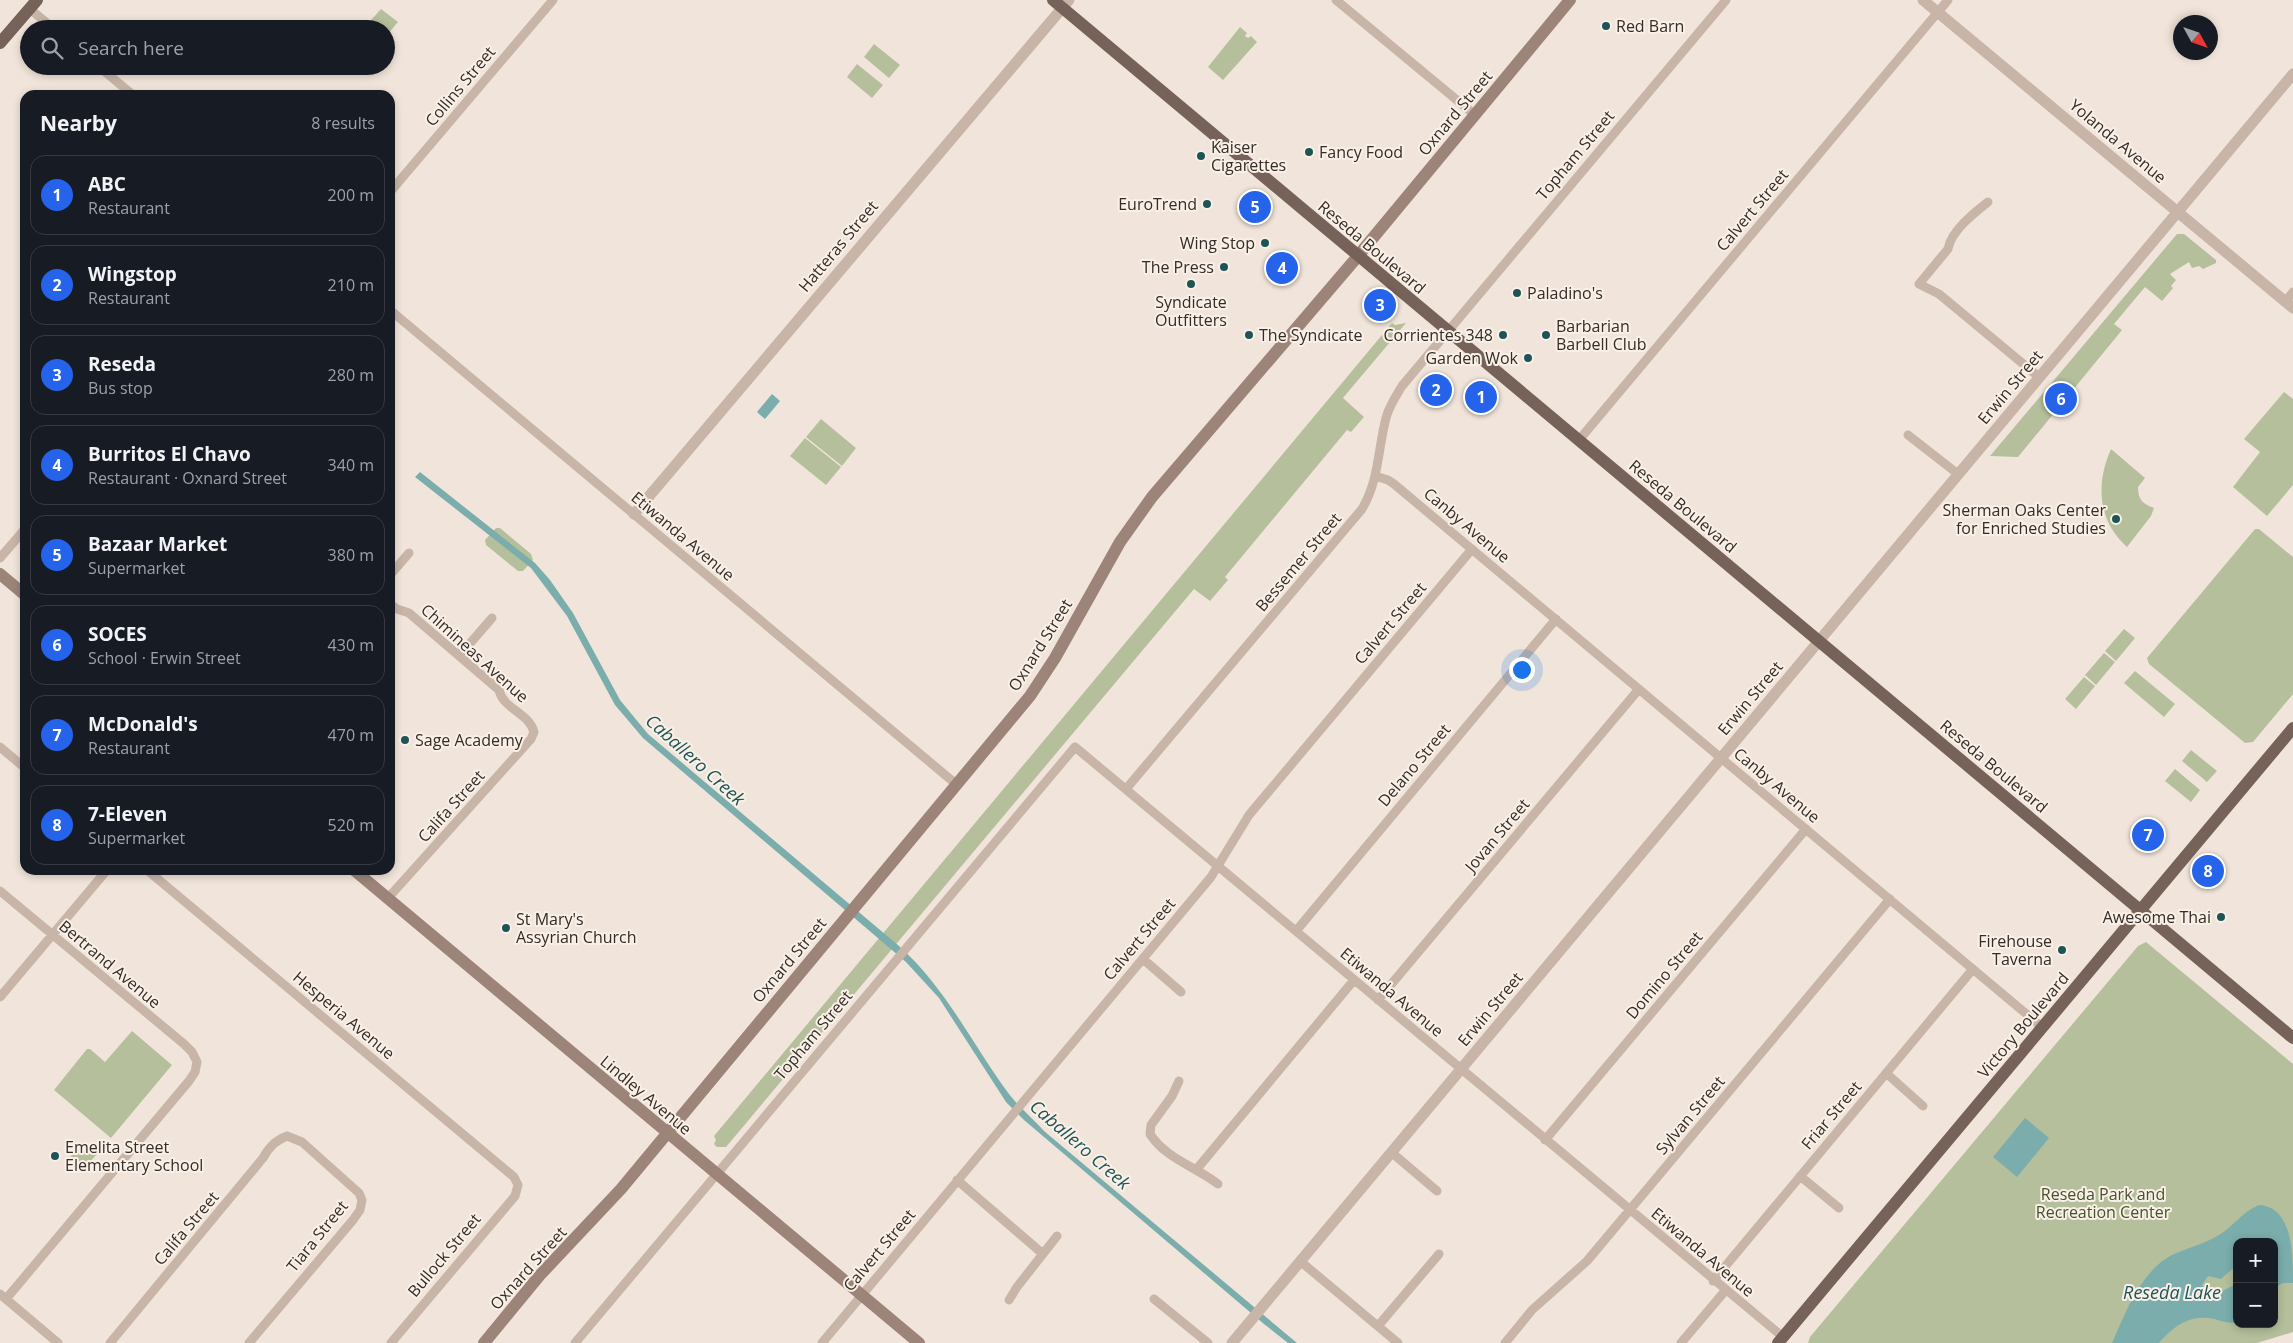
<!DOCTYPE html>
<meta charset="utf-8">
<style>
body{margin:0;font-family:"Open Sans",sans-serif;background:#20242c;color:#f1f3f6}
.controls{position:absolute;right:15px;bottom:15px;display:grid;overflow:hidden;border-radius:10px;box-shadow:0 2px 8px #0003}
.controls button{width:45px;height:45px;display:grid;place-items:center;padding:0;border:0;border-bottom:1px solid #363941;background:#171b24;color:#f1f3f6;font:25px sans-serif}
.compass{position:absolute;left:2173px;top:15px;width:45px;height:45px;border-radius:50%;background:#171b24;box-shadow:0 2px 8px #0003;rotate:130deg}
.you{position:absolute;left:1521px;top:669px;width:18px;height:18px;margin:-12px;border:4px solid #fff;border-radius:50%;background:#1a73e8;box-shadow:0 0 0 8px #1a73e833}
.badge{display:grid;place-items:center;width:32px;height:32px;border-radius:50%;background:#2563eb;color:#fff;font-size:16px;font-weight:700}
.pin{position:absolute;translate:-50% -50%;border:2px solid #fff;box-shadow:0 1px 5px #0006}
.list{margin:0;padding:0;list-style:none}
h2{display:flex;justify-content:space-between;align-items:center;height:65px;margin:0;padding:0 20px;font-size:21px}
h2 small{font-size:16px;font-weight:400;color:#9ea1a6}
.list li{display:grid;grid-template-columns:32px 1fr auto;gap:15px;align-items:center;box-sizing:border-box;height:80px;margin:0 10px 10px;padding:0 10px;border:1px solid #363941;border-radius:15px}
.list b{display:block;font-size:19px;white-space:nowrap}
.list p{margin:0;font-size:16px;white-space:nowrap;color:#9ea1a6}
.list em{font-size:16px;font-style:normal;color:#9ea1a6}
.icon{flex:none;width:28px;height:28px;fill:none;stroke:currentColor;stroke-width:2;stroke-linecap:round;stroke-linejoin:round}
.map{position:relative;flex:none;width:2293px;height:1343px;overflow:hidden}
.search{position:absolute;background:#171b24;box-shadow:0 2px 8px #0003;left:20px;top:20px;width:375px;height:55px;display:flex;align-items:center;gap:12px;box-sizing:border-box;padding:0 18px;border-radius:28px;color:#9ea1a6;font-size:19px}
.panel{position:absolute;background:#171b24;box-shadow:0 2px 8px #0003;left:20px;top:90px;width:375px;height:785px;border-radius:15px}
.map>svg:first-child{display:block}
.green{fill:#b5bf9b;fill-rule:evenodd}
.water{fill:#7badad}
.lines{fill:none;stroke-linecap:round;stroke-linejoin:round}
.minor{stroke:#c8b5a7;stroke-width:9}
.tertiary{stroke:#c8b5a7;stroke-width:11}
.secondary{stroke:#9c8478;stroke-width:12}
.primary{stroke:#776259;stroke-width:12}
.poi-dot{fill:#1e5455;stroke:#f9f0e7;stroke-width:2}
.labels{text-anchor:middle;stroke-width:4;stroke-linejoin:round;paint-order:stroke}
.poi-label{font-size:16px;fill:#352b27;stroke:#f9f0e7;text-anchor:start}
.street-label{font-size:16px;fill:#352b27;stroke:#f9f0e7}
.park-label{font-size:16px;fill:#46522c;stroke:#f9f0e7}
.water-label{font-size:18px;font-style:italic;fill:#1e5455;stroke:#f9f0e7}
</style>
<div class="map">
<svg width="2293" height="1343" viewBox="0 0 2293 1343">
<rect width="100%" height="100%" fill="#f1e5db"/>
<path class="green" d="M381 9 398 22 386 36V29H363Z
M1240 27 1247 33 1245 36 1248 38 1251 36 1257 42 1223 80 1208 67Z
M874 44 900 65 889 78 864 57Z
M857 64 883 85 872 98 847 77Z
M2177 234H2184L2216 260V263L2203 269 2199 266 2192 268 2189 262 2170 274 2176 280 2171 286 2173 288 2162 301 2145 287 2114 324 2122 330 2018 457 1990 456Z
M1392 323 1395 325 1406 323 1343 398 1364 417 1351 432 1347 430 1225 577 1228 580 1210 601 1194 589 726 1147H717L714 1144 716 1140 714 1136Z
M2284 392 2293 399V485L2267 516 2233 487 2260 452 2244 439Z
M821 419 856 448 842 466 806 437Z
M805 438 841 467 826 485 790 456Z
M2111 449 2145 478 2138 487C2138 500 2143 504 2154 508L2151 516 2127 547C2097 520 2096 483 2111 449Z
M496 528H500L531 554 533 560 523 571H518L486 545 485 540Z
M2255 529H2259L2293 557V694L2253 742 2245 743 2149 664 2147 658Z
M2124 629 2135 638 2116 661 2105 651Z
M2104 653 2115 662 2096 685 2085 675Z
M2135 671 2175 704 2164 717 2124 683Z
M2084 677 2095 686 2076 709 2065 699Z
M2191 750 2217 771 2207 782 2182 761Z
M2175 769 2200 790 2191 802 2165 781Z
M2146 942 2293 1064V1332L2257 1343H1808L1810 1337 2138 946ZM2237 1242H2274V1324H2237Z
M132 1031 172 1065 111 1138 54 1090 87 1049H90L105 1062Z
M83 1142 97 1154 81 1172 67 1161Z"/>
<path class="water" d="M772 394 780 401 765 419 757 412Z
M420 472 535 563 550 580 573 613 620 700 648 734 899 946C946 988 972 1044 1009 1094 1019 1107 1033 1119 1044 1131L1297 1343H1288L1264 1324 1024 1120 1006 1102 939 998 906 962 643 738 615 705 567 616 531 568 415 477Z
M2025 1118 2049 1138 2017 1177 1993 1157Z
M2259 1205C2293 1207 2293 1254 2293 1283H2283L2274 1288V1242H2237V1265L2221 1279 2208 1276 2202 1285C2210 1299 2226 1290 2237 1283V1322C2228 1324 2222 1321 2214 1319 2190 1314 2174 1326 2159 1343H2112C2126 1312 2140 1272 2172 1255 2187 1248 2204 1244 2219 1235 2233 1227 2243 1211 2259 1205Z"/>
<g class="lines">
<path class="minor" d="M1336 0 1475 115
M30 9 54 29
M98 66 133 95
M390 192 553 0
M1988 202C1974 213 1951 231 1948 249L1919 284 1939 294 2039 377
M2285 302 2293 292
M390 310 956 784
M1908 435 1958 474
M1579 440 1948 0
M1375 476 1388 480 1394 484 2042 1027
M0 558 25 529
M390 575 409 553
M459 656 492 618
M0 747 25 768
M1126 789 1362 509C1379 481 1378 448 1386 418 1389 406 1396 396 1402 386L1726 0
M147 870 514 1177 518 1185 515 1196 391 1343
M0 891 184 1044 192 1052 197 1062 195 1072 189 1081 6 1299
M388 898 531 739 534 732C529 713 503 709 499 690L409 613 397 609 390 604
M1296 931 1556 619
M1143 959 1181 992
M0 997 107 870
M1378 1000 1639 689
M1886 1073 1923 1106
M1179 1081 1172 1096 1151 1125 1150 1134C1165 1158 1196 1167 1218 1184
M1545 1140 1806 829
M1391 1152 1437 1191
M1196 1170 1354 980
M1800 1176 1839 1208
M957 1180 1043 1254
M1300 1261 1398 1343
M1713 1281 1973 969
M0 1294 58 1343
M1154 1299 1208 1343
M1009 1300 1017 1287 1057 1236
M1378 1326 1439 1254
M110 1343 263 1158C269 1147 275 1141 287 1136L302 1142 359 1193 362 1200 360 1210 353 1220 249 1343
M575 1343 1075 747 1783 1337
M822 1343 1211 877 1249 815 1472 549
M1505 1343 1532 1310 1587 1261 1890 899
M1681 1343 1725 1291"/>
<path class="tertiary" d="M1923 0 2293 308
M634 514 1069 0
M1232 1343 2293 74"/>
<path class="secondary" d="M0 574 25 595
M354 870 919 1343
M484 1343 540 1275 621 1189 1030 696 1055 658 1120 542 1152 497 1358 256 1570 0"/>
<path class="primary" d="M1053 0 2293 1038
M0 43 37 0
M1778 1343 2293 728"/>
</g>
<g class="poi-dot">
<circle cx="1606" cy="26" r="5"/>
<circle cx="1309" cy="152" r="5"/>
<circle cx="1201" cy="156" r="5"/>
<circle cx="1207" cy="204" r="5"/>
<circle cx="1265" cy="243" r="5"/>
<circle cx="1224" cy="267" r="5"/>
<circle cx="1191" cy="284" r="5"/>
<circle cx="1517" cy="293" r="5"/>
<circle cx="1249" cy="335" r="5"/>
<circle cx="1503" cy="335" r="5"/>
<circle cx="1546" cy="335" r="5"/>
<circle cx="1528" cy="358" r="5"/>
<circle cx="2116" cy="519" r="5"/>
<circle cx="405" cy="740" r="5"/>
<circle cx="2221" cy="917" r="5"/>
<circle cx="506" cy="928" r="5"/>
<circle cx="2062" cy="950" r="5"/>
<circle cx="55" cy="1156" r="5"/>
</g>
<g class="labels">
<g class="poi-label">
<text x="1616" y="32">Red Barn</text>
<text x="1211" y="153">Kaiser<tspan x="1211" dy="18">Cigarettes</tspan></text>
<text x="1319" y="158">Fancy Food</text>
<text x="1197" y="210" text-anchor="end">EuroTrend</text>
<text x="1255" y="249" text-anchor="end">Wing Stop</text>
<text x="1214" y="273" text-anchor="end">The Press</text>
<text x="1527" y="299">Paladino's</text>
<text x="1191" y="308" text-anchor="middle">Syndicate<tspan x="1191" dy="18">Outfitters</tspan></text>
<text x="1556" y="332">Barbarian<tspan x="1556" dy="18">Barbell Club</tspan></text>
<text x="1259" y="341">The Syndicate</text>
<text x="1493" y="341" text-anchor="end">Corrientes 348</text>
<text x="1518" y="364" text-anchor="end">Garden Wok</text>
<text x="2106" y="516" text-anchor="end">Sherman Oaks Center<tspan x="2106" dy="18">for Enriched Studies</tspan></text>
<text x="415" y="746">Sage Academy</text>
<text x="2211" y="923" text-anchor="end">Awesome Thai</text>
<text x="516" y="925">St Mary's<tspan x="516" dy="18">Assyrian Church</tspan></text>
<text x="2052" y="947" text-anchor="end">Firehouse<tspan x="2052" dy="18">Taverna</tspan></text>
<text x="65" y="1153">Emelita Street<tspan x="65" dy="18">Elementary School</tspan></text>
</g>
<g class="street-label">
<text transform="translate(460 86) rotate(-50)" y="6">Collins Street</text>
<text transform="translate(1455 113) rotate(-50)" y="6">Oxnard Street</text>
<text transform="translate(2118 141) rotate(40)" y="6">Yolanda Avenue</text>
<text transform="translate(1575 155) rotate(-50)" y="6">Topham Street</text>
<text transform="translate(1752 210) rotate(-50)" y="6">Calvert Street</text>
<text transform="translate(838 246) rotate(-50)" y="6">Hatteras Street</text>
<text transform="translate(1372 247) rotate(40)" y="6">Reseda Boulevard</text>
<text transform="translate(2010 387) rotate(-50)" y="6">Erwin Street</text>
<text transform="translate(1683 506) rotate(40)" y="6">Reseda Boulevard</text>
<text transform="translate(1467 525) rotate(40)" y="6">Canby Avenue</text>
<text transform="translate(683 536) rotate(40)" y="6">Etiwanda Avenue</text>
<text transform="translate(1298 562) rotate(-50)" y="6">Bessemer Street</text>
<text transform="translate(1390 623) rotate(-50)" y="6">Calvert Street</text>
<text transform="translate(1040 645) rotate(-58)" y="6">Oxnard Street</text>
<text transform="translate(475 653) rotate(42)" y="6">Chimineas Avenue</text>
<text transform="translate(1750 698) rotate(-50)" y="6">Erwin Street</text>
<text transform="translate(1414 765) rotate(-50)" y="6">Delano Street</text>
<text transform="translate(1994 766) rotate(40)" y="6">Reseda Boulevard</text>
<text transform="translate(1777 785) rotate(40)" y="6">Canby Avenue</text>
<text transform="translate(451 806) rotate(-48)" y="6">Califa Street</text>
<text transform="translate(1497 835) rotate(-50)" y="6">Jovan Street</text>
<text transform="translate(1139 939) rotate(-50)" y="6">Calvert Street</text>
<text transform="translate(789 960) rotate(-50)" y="6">Oxnard Street</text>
<text transform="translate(110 964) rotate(40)" y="6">Bertrand Avenue</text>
<text transform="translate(1664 975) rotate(-50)" y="6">Domino Street</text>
<text transform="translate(1392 992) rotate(40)" y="6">Etiwanda Avenue</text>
<text transform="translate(1490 1009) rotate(-50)" y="6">Erwin Street</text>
<text transform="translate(344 1015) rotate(40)" y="6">Hesperia Avenue</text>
<text transform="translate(2023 1025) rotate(-50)" y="6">Victory Boulevard</text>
<text transform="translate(813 1035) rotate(-50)" y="6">Topham Street</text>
<text transform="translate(646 1095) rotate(40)" y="6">Lindley Avenue</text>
<text transform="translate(1690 1115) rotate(-50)" y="6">Sylvan Street</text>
<text transform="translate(1831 1115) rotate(-50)" y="6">Friar Street</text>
<text transform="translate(186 1228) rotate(-50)" y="6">Califa Street</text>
<text transform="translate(317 1236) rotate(-51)" y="6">Tiara Street</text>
<text transform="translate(879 1250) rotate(-50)" y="6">Calvert Street</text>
<text transform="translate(1703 1252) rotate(40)" y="6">Etiwanda Avenue</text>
<text transform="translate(444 1255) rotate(-50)" y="6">Bullock Street</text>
<text transform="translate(528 1268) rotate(-48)" y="6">Oxnard Street</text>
</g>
<g class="park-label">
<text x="2103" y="1200">Reseda Park and<tspan x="2103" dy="18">Recreation Center</tspan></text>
</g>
<g class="water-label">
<text transform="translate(695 760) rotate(42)" y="6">Caballero Creek</text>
<text transform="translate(1080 1145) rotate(41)" y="6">Caballero Creek</text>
<text x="2172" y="1299">Reseda Lake</text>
</g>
</g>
</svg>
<div class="controls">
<button>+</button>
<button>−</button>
</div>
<svg class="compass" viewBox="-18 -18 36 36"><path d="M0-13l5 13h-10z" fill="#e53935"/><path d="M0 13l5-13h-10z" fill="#9ea1a6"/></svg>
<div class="you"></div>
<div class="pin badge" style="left:1481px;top:397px">1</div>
<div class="pin badge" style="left:1436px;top:390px">2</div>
<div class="pin badge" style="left:1380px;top:305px">3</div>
<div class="pin badge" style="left:1282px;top:268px">4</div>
<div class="pin badge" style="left:1255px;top:207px">5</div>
<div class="pin badge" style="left:2061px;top:399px">6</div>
<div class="pin badge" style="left:2148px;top:835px">7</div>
<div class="pin badge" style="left:2208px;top:871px">8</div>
<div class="search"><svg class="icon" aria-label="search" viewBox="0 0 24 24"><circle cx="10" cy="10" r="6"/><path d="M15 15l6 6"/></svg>Search here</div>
<section class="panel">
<h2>Nearby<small>8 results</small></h2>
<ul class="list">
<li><span class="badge">1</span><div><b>ABC</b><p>Restaurant</p></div><em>200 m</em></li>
<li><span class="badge">2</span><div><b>Wingstop</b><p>Restaurant</p></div><em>210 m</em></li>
<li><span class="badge">3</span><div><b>Reseda</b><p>Bus stop</p></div><em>280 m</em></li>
<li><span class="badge">4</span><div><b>Burritos El Chavo</b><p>Restaurant · Oxnard Street</p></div><em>340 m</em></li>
<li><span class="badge">5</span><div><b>Bazaar Market</b><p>Supermarket</p></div><em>380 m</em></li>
<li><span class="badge">6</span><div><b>SOCES</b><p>School · Erwin Street</p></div><em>430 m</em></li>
<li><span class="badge">7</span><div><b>McDonald's</b><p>Restaurant</p></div><em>470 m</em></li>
<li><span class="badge">8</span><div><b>7-Eleven</b><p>Supermarket</p></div><em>520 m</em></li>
</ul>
</section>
</div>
